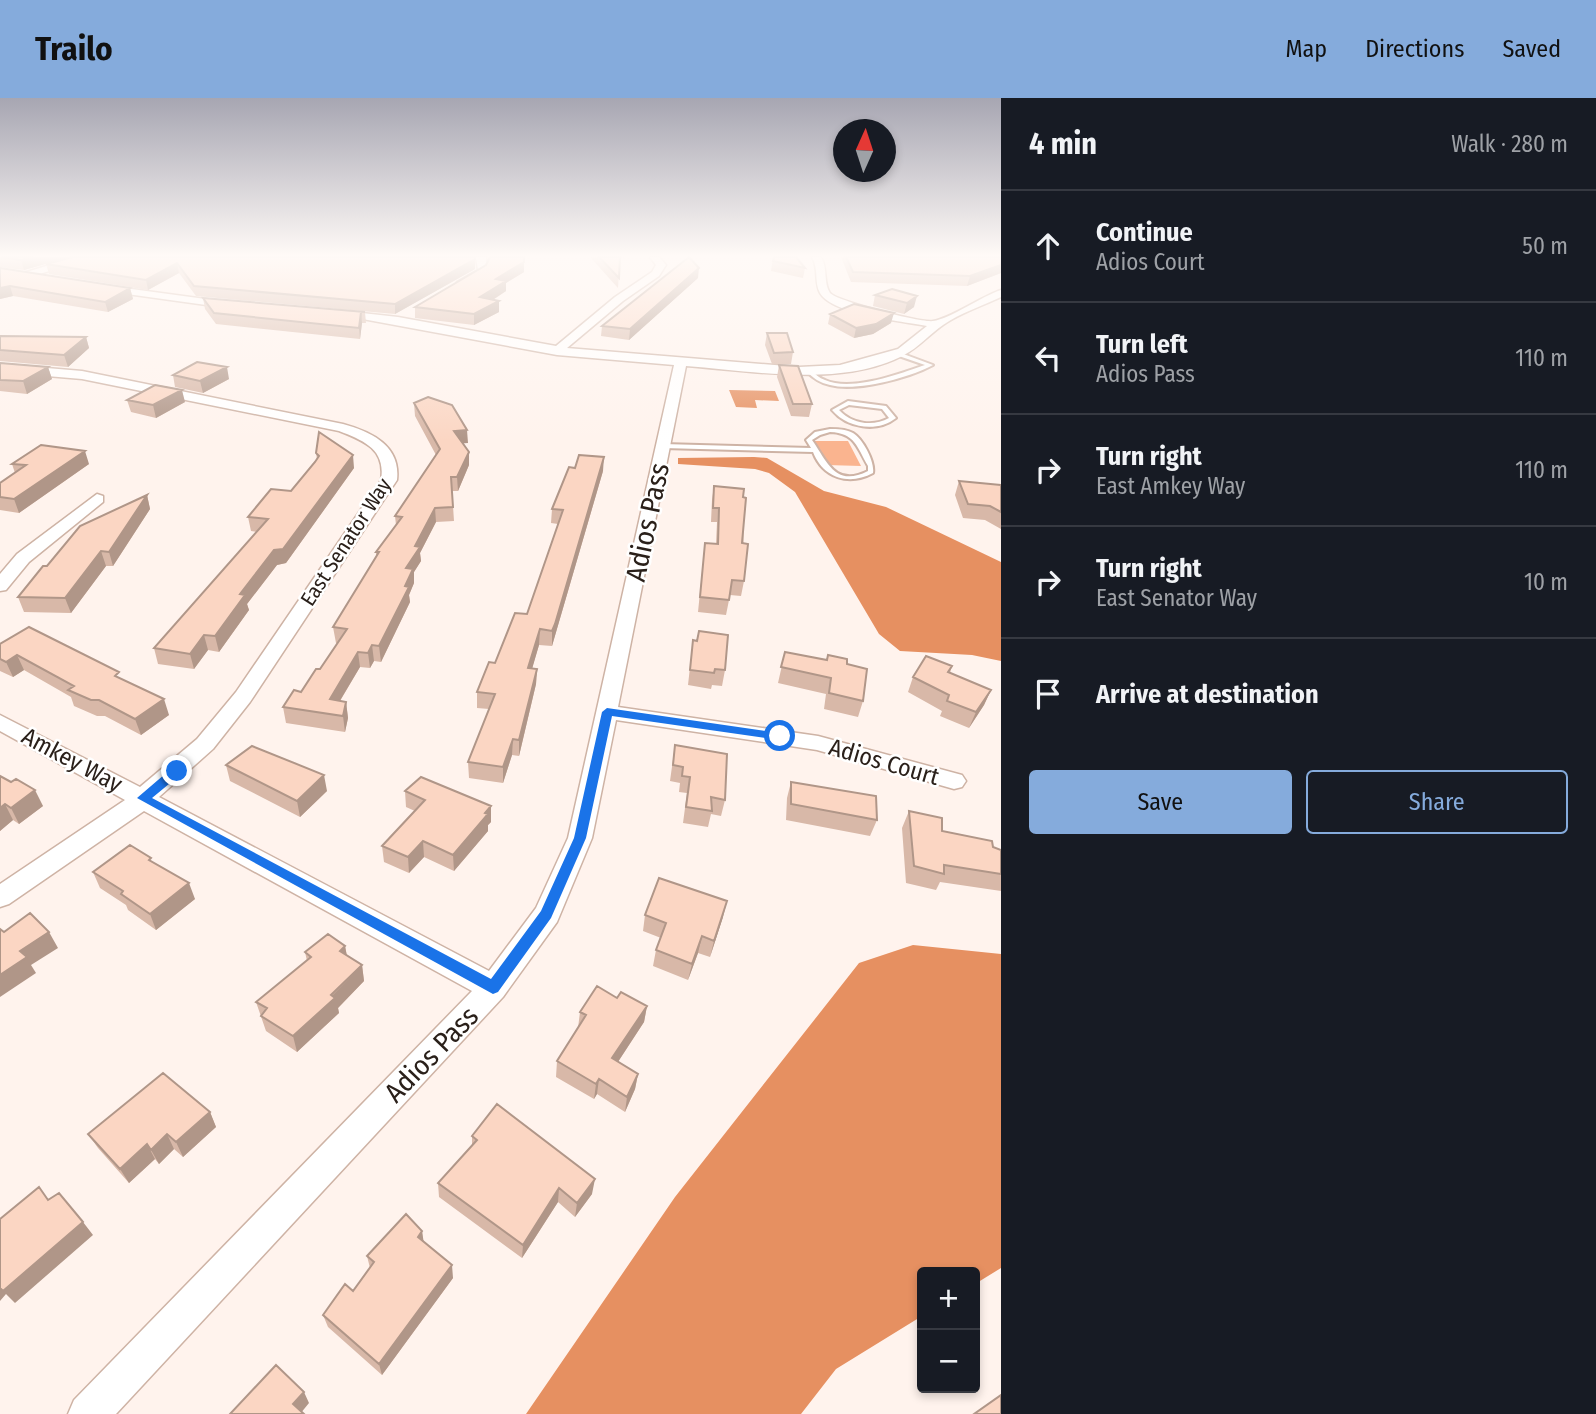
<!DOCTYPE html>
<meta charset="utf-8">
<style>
body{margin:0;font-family:"Fira Sans Condensed",sans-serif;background:#242831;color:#f1f3f6}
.controls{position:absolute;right:21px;bottom:21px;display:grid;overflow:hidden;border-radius:7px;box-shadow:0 4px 10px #0003}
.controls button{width:63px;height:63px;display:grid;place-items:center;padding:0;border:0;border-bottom:2px solid #363941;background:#171b24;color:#f1f3f6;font:35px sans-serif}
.compass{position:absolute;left:833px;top:21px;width:63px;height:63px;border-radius:50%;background:#171b24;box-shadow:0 4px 10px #0003;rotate:3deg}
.stop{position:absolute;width:21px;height:21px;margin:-16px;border:5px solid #1a73e8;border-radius:50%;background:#fff}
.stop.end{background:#1a73e8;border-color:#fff;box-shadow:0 2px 7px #0008}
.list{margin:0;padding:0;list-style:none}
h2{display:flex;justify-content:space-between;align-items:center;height:91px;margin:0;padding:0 28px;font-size:30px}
h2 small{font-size:23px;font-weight:400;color:#9ea1a6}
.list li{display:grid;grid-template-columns:46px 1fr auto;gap:21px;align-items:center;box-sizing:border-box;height:112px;padding:0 28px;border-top:2px solid #363941}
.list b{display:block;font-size:26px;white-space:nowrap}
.list p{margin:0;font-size:23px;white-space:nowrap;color:#9ea1a6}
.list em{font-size:23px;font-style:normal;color:#9ea1a6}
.actions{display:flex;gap:14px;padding:21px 28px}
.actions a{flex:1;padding:16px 0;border:2px solid #85abdc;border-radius:7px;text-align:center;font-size:24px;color:#85abdc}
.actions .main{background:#85abdc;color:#111}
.icon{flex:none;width:38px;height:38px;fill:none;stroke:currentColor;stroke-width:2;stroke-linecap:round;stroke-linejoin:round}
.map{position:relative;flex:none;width:1001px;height:1316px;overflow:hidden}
header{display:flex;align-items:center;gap:42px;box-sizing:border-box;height:98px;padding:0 35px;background:#85abdc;color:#111}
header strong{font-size:33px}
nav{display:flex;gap:38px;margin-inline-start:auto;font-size:24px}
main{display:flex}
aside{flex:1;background:#171b24}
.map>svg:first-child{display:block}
.green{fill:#fab48f}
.water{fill:#e69061}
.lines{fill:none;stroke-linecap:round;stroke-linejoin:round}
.service-casing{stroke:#ceb3a5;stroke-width:4}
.minor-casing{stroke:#ceb3a5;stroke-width:3}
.service{fill:#fff;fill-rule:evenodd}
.minor{fill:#fff;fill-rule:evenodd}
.wall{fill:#d8b8a8}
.shaded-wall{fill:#b09688}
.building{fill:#fbd6c3;stroke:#b09688;stroke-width:2}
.route{fill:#1a73e8}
.labels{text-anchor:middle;stroke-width:5;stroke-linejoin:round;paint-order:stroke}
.far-street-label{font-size:21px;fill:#2a201a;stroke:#fff}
.street-label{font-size:24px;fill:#2a201a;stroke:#fff}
.near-street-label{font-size:28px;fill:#2a201a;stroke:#fff}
</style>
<header>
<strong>Trailo</strong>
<nav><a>Map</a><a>Directions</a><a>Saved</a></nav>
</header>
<main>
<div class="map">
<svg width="1001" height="1316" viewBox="0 0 1001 1316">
<rect width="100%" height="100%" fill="#fff3ed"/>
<path class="green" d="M814 343H848L861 368 826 367Z"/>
<path class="water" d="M729 292 775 293 779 303 755 302 757 310 736 309Z
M754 359 767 360 824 393 886 409 1001 464V563L972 557 900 553 879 536 795 394 769 375 755 371 678 366V360Z
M913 847 1001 856V1170L975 1186V1174H922V1218L836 1271 801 1316H526L675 1099 859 865Z"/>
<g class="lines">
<defs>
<path id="service" d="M898 254 933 267C909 280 856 294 830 287 820 285 813 280 806 273L811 272C815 276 819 280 825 282 851 294 899 276 925 267L896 257V255Z
M848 303 886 308 896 320C877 335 847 330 832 312ZM849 307 882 311 889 320C873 329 852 326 839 312Z
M830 331C837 331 846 331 853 335 863 341 875 364 873 375 849 388 823 380 813 354L663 350 660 348 663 346 811 350 806 342 815 334ZM830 334C855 335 857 349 868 368V373C835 390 827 363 812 342L820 337Z"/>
<path id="minor" d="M76 159 79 164 0 188V182Z
M476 159H486L487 173 465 188H457V184L478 172Z
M650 159H659L666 167 659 178 623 203 567 250 799 269 840 267 898 251 927 228C902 223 833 217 820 195 814 185 819 171 812 159H821C828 170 823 185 830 195 837 203 921 225 933 223 950 221 982 198 1001 192V199C982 208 960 215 943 227 930 236 918 250 904 257 843 290 752 273 686 268L618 609 818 638 962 677 966 683 962 689 954 691 817 652 616 622 592 740 557 824 503 899 116 1316H68L74 1302 472 893 144 713 9 806 0 809V786L125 702 0 633V617L140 689 197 641 236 594 381 382C386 352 365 343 339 333L82 281 0 274V266L82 273 343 326C372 334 401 348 397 382L250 604 213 651 159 699 489 873 536 810 568 740 674 267 557 257 330 215 335 212 398 219 556 248 615 199 652 174 656 167Z
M102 187 235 205 240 208 235 211 98 192Z
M97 396 103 398V404L29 464 6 492 0 493V476L17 456Z"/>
</defs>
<use href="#service" class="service-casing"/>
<use href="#minor" class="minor-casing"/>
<use href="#service" class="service"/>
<use href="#minor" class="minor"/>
</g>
<path class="wall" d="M0 159H70L24 172 0 169Z
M73 159 475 171 395 216 196 198 179 175 148 192 49 176 46 166Z
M488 159H524V174L506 185V193L493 202 499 203V214L474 227 415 220V209L486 167 489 161Z
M590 159H629L620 160 618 190Z
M773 159 805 170 803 180 771 173Z
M841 159H1001V175L967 188 851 184Z
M0 170 130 190 133 201 108 214 13 198 0 201Z
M698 180 629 242 601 238 602 228Z
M892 191 914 209 904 216 873 208 875 197Z
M203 200 365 214 366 225H362L360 241 216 226 205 211Z
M830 216 891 225 873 236 854 240 828 226Z
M767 235 793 254 791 266H772L765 247Z
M0 238 86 239 89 250 68 269 0 263Z
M0 265 48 269 52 281 27 296 0 293Z
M779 267 812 306 809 319 791 318 777 279Z
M173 277 229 281 203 295 175 289Z
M127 302 185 304 156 320 131 314Z
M414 305 468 345H463L469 367 458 393H452L454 423 436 424 420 455 421 463 414 474V485L409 497 410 504 381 564 374 563 370 570 360 569 340 603 346 604 348 620 345 634 286 625 283 609 301 594 320 571 338 545H336L333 529 376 458V454L396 427 395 418 436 357 415 318Z
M316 355 354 370 286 465 277 467 247 506 249 512 219 554 208 552 194 571 158 566 154 550 257 434 251 433 248 419 291 393 317 361Z
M12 366H89L19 415 0 412V385L15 375Z
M603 373 554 541 552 548 539 547 532 570 537 571 536 586 519 658 512 657 503 685 469 680 468 664 489 611 477 610V594L527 516 558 426 551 425 552 411Z
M959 383 1001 387V431L985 422 963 420 955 397Z
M714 388 743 399 744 483 741 498 730 497 726 517 698 514 705 445 716 446 717 424H711L712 402Z
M147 397 150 411 113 468H106L71 515 24 514 18 499 47 468Z
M693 542 725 572 722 588 712 587 711 591 688 587Z
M0 546 121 581 169 617 141 637 105 618H97L74 608 71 599 24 572 13 579 0 573Z
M785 554 847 566 863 603 858 619 824 611 826 596 778 585Z
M952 568 950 575 991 592 984 607 969 630 940 618 942 613 908 594 913 579Z
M675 647 725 702 721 718 711 716 708 729 683 725 687 695 679 694 680 685 670 683Z
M226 667 327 693 300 719 230 683Z
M0 678 43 708 19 726 13 722 0 733Z
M791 684 877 722 870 738 786 722 787 700Z
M405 693 491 724 488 727V733L454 773 424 759 409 775 384 764 382 748 415 713 406 709Z
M909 713 942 733 1001 752V793L940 784 936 792 906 785 902 730Z
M152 764 195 801 156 832 128 812 126 807 100 790 93 774Z
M645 817 723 819 710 859 698 855 688 882 653 868 656 852 661 840 643 833Z
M345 848 347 858 362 867 364 883 338 910 339 915 297 954 266 933 256 904 307 863 305 854Z
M617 900 647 908 644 924 618 964 638 976 635 991 625 1014 597 996 594 1001 556 979 557 963 578 930 580 914Z
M210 1014 216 1029 183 1059 174 1051 159 1066 155 1061 129 1085 98 1050 88 1036Z
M472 1038 592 1096 575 1119 558 1104 522 1160 439 1099 438 1085 472 1048Z
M422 1133 423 1144 453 1180 382 1277 328 1229 323 1217 353 1193 370 1170 367 1158Z"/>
<path class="shaded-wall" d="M33 159H70L24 172 21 162Z
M475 161V171L395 216V206Z
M524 164V174L506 185V193L480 210V199L496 181Z
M177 165 179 175 148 192 146 182Z
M1001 167V175L967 188 970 178Z
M699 170 698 180 629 242 630 231Z
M10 188 13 198 0 201V190Z
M130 190 133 201 108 214 105 204Z
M917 198 914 209 904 216 907 205Z
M499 203V214L474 227V216Z
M361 214 362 225 360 241 359 230Z
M894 215 891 225 873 236 854 240 856 230Z
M86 239 89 250 68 269 64 257Z
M48 269 52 281 27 296 23 283Z
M227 269 229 281 203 295 200 283Z
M182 292 185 304 156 320 153 307Z
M467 332 468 345 454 346V333Z
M85 353 89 366 19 415 14 401Z
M469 354V367L458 393 457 379Z
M353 357 354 370 286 465 277 467 247 506 249 512 219 554 215 538 240 496 274 452Z
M604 359 603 373 552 548V533Z
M147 397 150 411 113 468 109 454Z
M435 410 436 424 420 455 421 463 414 474V485L409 497 410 504 381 564 379 548 406 470 415 448Z
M101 453 106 468 71 515 65 500Z
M540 531 539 547 528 585V570Z
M204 537 208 552 194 571 190 556Z
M372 547 374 563 370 570 368 555Z
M358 554 360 569 332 616 330 601Z
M17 557 24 572 13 579 6 564Z
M537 571 536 586 519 658V642Z
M991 592 984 607 969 630 976 614Z
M164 601 169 617 141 637 135 621Z
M346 604 348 620 345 634 343 618Z
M513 641 512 657 503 685V669Z
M324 677 327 693 300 719 297 703Z
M35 692 43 708 19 726 11 710Z
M5 706 13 722 0 733V710Z
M491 708V724L488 727V733L454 773 453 757Z
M423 743 424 759 409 775 408 759Z
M189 785 195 801 156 832 150 816Z
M727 803 723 819 710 859 714 843Z
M49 834 58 850 31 867 36 875 0 899V877L20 853Z
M702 838 698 855 688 882 692 866Z
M345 848 348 864 340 853Z
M362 867 364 883 338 910 339 915 297 954 293 938Z
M647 908 644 924 610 976 612 960Z
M638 976 635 991 625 1014 627 999Z
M599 981 597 996 594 1001 596 986Z
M210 1014 216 1029 183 1059 176 1044Z
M167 1036 174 1051 159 1066 151 1052Z
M147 1046 155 1061 129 1085 120 1071Z
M595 1081 592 1096 575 1119 577 1105Z
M559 1090 558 1104 522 1160 523 1147Z
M83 1124 93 1137 15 1205 6 1196 0 1203V1190Z
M422 1133 424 1146 418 1139Z
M452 1167 453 1180 382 1277 379 1266Z
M304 1294 309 1305 300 1316 293 1306Z"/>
<path class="building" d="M1 159H33L21 162Z
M73 159H475V161L395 206 194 188 177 165 146 182 46 166Z
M490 159H524V164L496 181 506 183 480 199 499 203 474 216 415 209 486 167Z
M599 159H620L619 180Z
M689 159 699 170 630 231 602 228Z
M774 159H796L805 170 773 163Z
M846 159H1001V167L970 178 853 174Z
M0 170 130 190 105 204 10 188 0 190Z
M892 191 917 198 907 205 875 197Z
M203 200 365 214H361L359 230 214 215Z
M854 206 894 215 876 226 856 230 830 216Z
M767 235H787L793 254 774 255Z
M0 238 86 239 64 257 0 252Z
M197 264 227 269 200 283 173 277Z
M0 265 48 269 23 283 0 282Z
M779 267 798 268 812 306H793Z
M155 287 182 292 153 307 127 302Z
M428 299 452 307 467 332 454 333 469 354 457 379H451L453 409 435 410 415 448 420 449 406 470 413 471 405 488 409 489 379 548 372 547 368 555 358 554 330 601 346 604 343 618 283 609 294 592 301 594 316 571H320L347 531 333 529 379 454H376L402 419 395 418 440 351 414 305Z
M319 334 353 357 283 451 274 452 240 496 245 497 215 538 204 537 190 556 154 550 268 421 248 419 271 391 291 393 315 364 319 358 316 355Z
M41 347 85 353 14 401 0 399V385L26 367 12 366Z
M579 357 604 359 555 526 552 533 540 531 528 570 537 571 519 642 513 641 503 669 468 664 495 596 477 594 489 564 495 565 515 515 527 516 563 412 552 411 569 369 575 370Z
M959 383 1001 387V414L990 408 968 406Z
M714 388 744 391 743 399 746 400 742 445 748 446 744 483 732 482 729 502 700 499 705 445 718 446 719 410H713Z
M147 397 109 454 101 453 65 500 18 499 43 468H47L80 428Z
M29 529 119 574 115 578 164 601 135 621 99 602H91L68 592 74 588 17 557 6 564 0 561V546Z
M699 533 728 537 725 572 715 571 714 575 690 572 693 542 697 543Z
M785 554 827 562 828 557 847 561V566L867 571 863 603 829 595 831 580 781 569Z
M926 558 952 568 948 574 991 592 976 614 947 603 949 597 913 579Z
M675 647 727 656 725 702 711 699 712 713 686 709 690 679 682 678 683 669 673 667Z
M252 648 324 677 297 703 226 667Z
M0 678 11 684 16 681 35 692 11 710 5 706 0 710Z
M421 679 491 708 485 715 488 716 453 757 423 743 408 759 382 748 425 702 405 693Z
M791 684 876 698 877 722 791 706Z
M909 713 942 720V733L992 743 993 749 1001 752V776L944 767V776L914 768Z
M130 747 151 760 149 762 189 785 150 816 121 796 123 793 93 774Z
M659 780 727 803 714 843 702 838 692 866 656 852 666 825 645 817Z
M30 815 49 834 20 853 27 859 0 877V831L4 834Z
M328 836 345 848 340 853 362 867 331 897 335 900 293 938 261 918 267 910 256 904 311 859 305 854Z
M597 888 617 900 621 894 647 908 612 960 638 976 627 999 599 981 596 986 557 963 586 917 580 914Z
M163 975 210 1014 176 1044 167 1036 151 1052 147 1046 120 1071 88 1036Z
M497 1006 595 1081 577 1105 559 1090 523 1147 438 1085 477 1042 472 1038Z
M39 1089 48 1102 59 1095 83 1124 3 1193 0 1190V1121Z
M406 1116 422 1133 418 1139 452 1167 379 1266 323 1217 345 1186 353 1193 374 1164 367 1158Z
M276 1267 304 1294 293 1306 304 1316H230Z
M1001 1297V1316H974Z"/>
<linearGradient id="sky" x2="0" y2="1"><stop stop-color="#a7a6b2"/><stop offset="0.46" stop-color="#fffaf7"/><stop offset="1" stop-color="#fffaf7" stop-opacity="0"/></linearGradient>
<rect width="1001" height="343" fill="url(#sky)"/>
<path class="route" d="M607 610 780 635 786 638 780 642 612 618 586 740 551 820 498 894 493 896 137 700 172 670H181V676L152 700 491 881 541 813 574 740 602 614Z"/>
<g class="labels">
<g class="far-street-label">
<text transform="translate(346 444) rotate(-57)" y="7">East Senator Way</text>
</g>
<g class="street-label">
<text transform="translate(72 662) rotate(28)" y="8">Amkey Way</text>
<text transform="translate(884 664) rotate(16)" y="8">Adios Court</text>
</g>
<g class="near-street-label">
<text transform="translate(647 424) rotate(-78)" y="10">Adios Pass</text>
<text transform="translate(431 956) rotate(-46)" y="10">Adios Pass</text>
</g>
</g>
</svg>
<div class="controls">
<button>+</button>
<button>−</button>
</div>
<svg class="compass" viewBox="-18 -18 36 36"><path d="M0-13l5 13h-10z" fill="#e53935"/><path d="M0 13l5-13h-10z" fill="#9ea1a6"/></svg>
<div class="stop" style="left:780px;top:638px"></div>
<div class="stop end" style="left:177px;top:673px"></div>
</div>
<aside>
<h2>4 min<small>Walk · 280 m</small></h2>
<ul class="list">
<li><svg class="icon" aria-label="ahead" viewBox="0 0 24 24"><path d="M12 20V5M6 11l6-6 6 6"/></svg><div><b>Continue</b><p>Adios Court</p></div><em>50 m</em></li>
<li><svg class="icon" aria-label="left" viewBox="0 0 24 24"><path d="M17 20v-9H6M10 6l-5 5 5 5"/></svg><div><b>Turn left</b><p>Adios Pass</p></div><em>110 m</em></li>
<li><svg class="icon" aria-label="right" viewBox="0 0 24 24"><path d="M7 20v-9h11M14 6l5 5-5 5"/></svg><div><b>Turn right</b><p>East Amkey Way</p></div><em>110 m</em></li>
<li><svg class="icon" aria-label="right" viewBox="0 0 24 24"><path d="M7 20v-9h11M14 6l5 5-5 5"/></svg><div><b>Turn right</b><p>East Senator Way</p></div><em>10 m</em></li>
<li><svg class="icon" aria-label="arrive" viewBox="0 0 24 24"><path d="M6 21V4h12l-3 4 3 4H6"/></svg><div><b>Arrive at destination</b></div></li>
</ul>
<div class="actions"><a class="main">Save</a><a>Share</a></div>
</aside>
</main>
